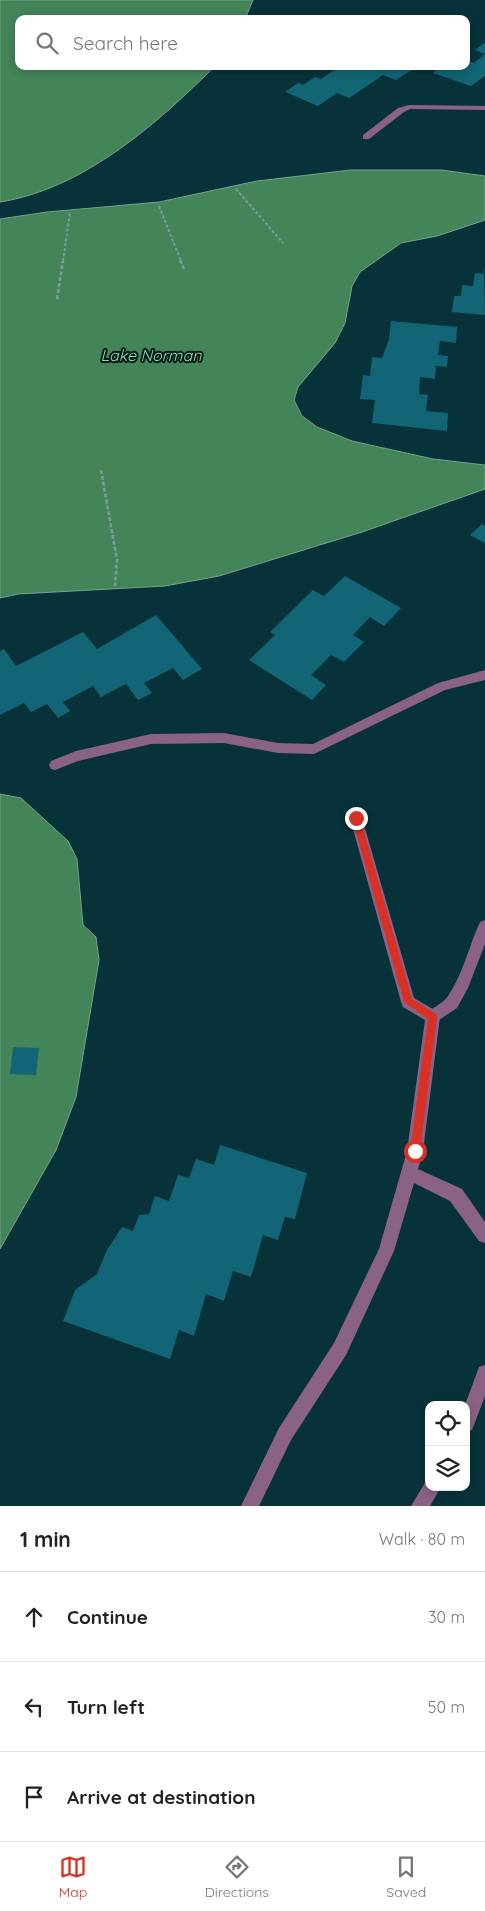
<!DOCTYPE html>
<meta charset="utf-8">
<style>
body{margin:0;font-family:Quicksand,sans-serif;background:#f2f2f2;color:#222}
.controls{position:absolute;right:15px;bottom:15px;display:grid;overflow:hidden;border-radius:10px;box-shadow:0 2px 8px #0003}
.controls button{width:45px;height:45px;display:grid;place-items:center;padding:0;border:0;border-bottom:1px solid #e0e0e0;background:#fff;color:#222;font:25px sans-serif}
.stop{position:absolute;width:15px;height:15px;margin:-11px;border:4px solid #d93025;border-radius:50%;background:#fff}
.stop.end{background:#d93025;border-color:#fff;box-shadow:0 1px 5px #0008}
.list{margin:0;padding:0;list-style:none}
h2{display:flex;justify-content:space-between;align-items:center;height:65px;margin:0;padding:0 20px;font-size:21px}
h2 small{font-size:16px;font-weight:400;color:#767676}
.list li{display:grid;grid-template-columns:32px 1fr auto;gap:15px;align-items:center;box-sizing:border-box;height:90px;padding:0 20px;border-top:1px solid #e0e0e0}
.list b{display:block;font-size:19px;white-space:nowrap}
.list em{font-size:16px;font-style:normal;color:#767676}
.icon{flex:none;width:28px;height:28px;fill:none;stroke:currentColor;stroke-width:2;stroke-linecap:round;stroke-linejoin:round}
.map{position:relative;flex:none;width:485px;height:1506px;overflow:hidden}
.search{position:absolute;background:#fff;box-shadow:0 2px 8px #0003;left:15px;right:15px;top:15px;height:55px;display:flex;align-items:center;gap:12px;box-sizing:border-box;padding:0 18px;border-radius:10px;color:#767676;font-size:19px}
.sheet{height:335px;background:#fff}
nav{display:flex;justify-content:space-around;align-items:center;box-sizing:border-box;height:70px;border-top:1px solid #e0e0e0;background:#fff;font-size:14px;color:#767676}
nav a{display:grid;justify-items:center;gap:2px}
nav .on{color:#d93025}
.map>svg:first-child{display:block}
.water{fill:#438459;stroke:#70a689}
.building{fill:#126574}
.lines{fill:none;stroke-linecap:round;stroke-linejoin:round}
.path-far1{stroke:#7a9ba2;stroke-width:2;stroke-dasharray:3 2;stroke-linecap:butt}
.path{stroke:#7a9ba2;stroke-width:2.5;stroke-dasharray:4 2;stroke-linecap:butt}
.service{fill:#8a6283;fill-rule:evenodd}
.minor{fill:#8a6283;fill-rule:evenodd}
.route{fill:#d93025}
.labels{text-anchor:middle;stroke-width:4;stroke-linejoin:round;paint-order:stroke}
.far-water-label{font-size:16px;font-style:italic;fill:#85e1a2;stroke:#03181c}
</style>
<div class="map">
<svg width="485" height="1506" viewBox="0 0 485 1506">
<rect width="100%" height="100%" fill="#08323a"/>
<path class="water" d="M0 0H253L245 19H19V66H215C157 124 83 189 0 202Z
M351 170H441L485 176V220L437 236 401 243 360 272 352 286 345 323 335 343 298 387 294 400 302 416 317 427 352 441 433 459 485 465V489L362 532 219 576 165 586 18 594 0 598V219L47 212 159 202 257 181Z
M0 794 21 798 68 841 77 859 83 925 96 937 99 960 76 1097 56 1150 0 1249Z"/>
<path class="building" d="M484 43 485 44V76L471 86 433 73 442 66 447 68 466 66V60L474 63 485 54 475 50Z
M340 66H405L413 69 396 80 383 75 349 98 337 93 318 106 285 92 298 83 303 85 315 77 321 79Z
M484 267 485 315 452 312 454 296H461L462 285 473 286 475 273 483 274Z
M391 321 457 327 456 343 440 341 438 355 448 356 447 367 436 366 435 379 420 377 419 394 428 395 426 411 448 413 447 431 372 423 375 400 360 399 363 375 370 376 372 357 382 358 389 339Z
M482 524 485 526V543L470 535Z
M345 576 401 608 384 626 370 617 353 635 364 642 344 662 331 655 311 675 326 685 312 700 249 660 275 635 270 632 313 590 324 596Z
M156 615 202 669 183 680 173 668 144 683 152 693 138 700 126 684 101 697 93 686 63 702 70 711 58 718 47 704 31 712 24 703 0 715V651L4 649 16 666 83 632 97 649Z
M13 1047 39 1048 36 1075 10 1074Z
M220 1145 307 1173 295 1219 285 1217 278 1240 263 1235 251 1277 233 1271 224 1301 206 1294 194 1336 179 1330 170 1359 63 1321 75 1290 97 1274 107 1250 122 1227 133 1231 139 1215 149 1214 155 1196 169 1201 178 1175 189 1178 196 1159 214 1165Z"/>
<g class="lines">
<path class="path-far1" d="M236 189 283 243
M159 206 181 261
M63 261 70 213"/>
<path class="path" d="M180 260 184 269
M57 299 63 260
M101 470 117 560 115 586"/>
<path class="service" d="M485 670V680L445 690 314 754 278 753 224 743 151 744 78 761 55 770 51 769 49 765 51 761 76 751 151 734 224 733 278 743 313 744 438 683Z
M356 812 361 814 362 818 414 998 438 1012 440 1017 423 1151 418 1169 462 1189 485 1222V1243L479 1241 450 1201 414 1183 394 1251 346 1355 291 1440 259 1506H241L279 1428 334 1343 379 1249 407 1151 425 1020 403 1007 401 1002 350 818 351 814Z
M485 1365V1396L472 1430 466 1432V1405H465L479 1367Z
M429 1480V1487H441L430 1506H411L426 1481Z"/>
<path class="minor" d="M409 105 485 106V110L410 109 404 112 369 139H363V135L398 108Z
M485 920V944L468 988 457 1008 433 1024 428 1022 426 1017C430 1007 442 1005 448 996 463 974 469 946 480 922Z"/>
</g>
<path class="route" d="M356 815 360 818 412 999 436 1014 437 1017 420 1151 415 1156 410 1151 428 1019 404 1002 352 818Z"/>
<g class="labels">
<g class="far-water-label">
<text x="151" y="361">Lake Norman</text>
</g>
</g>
</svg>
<div class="controls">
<button><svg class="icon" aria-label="locate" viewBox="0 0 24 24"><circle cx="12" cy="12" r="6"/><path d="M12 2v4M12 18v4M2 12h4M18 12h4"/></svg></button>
<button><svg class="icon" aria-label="layers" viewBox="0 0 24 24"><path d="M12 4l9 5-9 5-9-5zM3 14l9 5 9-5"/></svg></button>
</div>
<div class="stop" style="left:415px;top:1151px"></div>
<div class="stop end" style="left:356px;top:818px"></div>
<div class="search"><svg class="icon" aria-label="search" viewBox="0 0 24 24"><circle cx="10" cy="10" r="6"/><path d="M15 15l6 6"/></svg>Search here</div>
</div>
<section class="sheet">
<h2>1 min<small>Walk · 80 m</small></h2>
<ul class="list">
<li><svg class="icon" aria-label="ahead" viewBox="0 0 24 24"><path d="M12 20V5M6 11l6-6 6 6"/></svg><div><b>Continue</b></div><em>30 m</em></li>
<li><svg class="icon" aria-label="left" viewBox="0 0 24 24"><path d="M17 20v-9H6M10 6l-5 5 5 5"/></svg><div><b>Turn left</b></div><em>50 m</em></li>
<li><svg class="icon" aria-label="arrive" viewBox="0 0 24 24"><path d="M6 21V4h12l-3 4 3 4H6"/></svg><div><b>Arrive at destination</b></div></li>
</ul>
</section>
<nav>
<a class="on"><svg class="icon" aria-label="map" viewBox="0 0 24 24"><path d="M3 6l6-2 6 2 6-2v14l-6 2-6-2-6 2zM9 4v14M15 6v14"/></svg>Map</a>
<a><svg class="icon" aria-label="directions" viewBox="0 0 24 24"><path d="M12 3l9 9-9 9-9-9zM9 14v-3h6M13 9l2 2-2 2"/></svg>Directions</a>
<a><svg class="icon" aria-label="saved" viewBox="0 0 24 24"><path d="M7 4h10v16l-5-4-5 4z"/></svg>Saved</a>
</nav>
